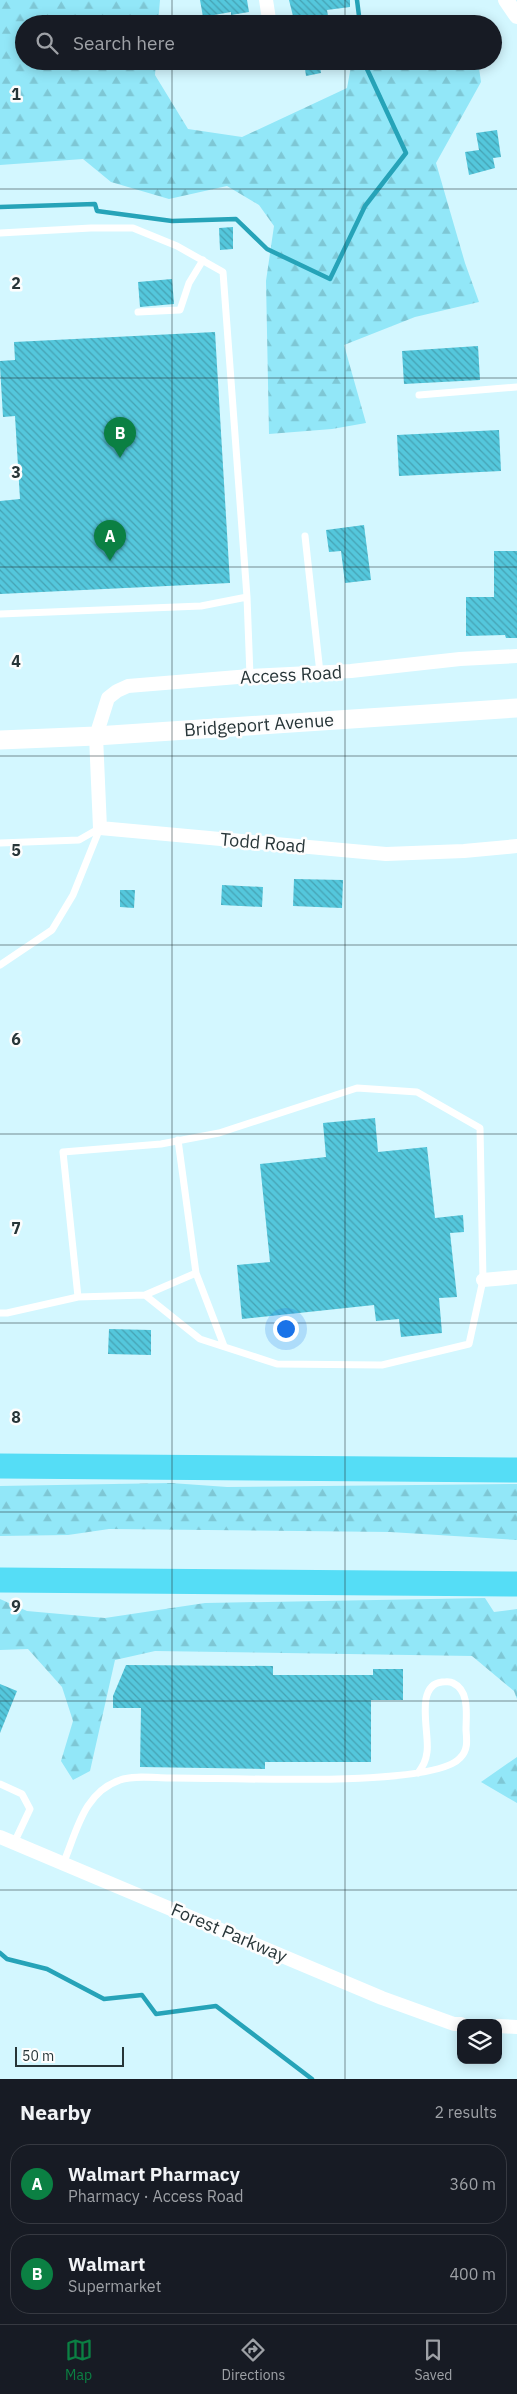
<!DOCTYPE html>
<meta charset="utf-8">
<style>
body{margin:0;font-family:"IBM Plex Sans",sans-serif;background:#20242c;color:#f1f3f6}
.controls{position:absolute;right:15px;bottom:15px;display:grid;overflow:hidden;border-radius:10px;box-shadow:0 2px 12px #0003}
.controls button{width:45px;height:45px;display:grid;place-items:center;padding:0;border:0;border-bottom:1px solid #363941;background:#171b24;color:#f1f3f6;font:25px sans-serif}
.scale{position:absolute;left:15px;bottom:12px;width:109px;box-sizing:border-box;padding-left:5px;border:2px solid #273538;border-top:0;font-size:14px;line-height:18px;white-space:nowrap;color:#273538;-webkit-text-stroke:4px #fdfdfd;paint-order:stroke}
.you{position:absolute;left:285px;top:1328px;width:18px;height:18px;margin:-12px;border:4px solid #fff;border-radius:50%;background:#1a73e8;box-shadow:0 0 0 8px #1a73e833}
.badge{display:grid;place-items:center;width:32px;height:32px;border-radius:50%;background:#0b8043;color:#fff;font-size:16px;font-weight:700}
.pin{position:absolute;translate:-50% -41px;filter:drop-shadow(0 1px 2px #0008)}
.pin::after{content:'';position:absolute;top:26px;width:18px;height:15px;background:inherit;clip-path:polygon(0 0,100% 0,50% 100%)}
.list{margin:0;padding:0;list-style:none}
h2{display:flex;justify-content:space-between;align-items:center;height:65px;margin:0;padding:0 20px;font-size:21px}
h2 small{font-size:16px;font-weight:400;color:#9ea1a6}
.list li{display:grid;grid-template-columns:32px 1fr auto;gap:15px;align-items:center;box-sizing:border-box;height:80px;margin:0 10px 10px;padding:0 10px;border:1px solid #363941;border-radius:20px}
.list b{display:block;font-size:19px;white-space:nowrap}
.list p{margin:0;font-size:16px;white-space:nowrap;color:#9ea1a6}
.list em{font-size:16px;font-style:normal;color:#9ea1a6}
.icon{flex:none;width:28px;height:28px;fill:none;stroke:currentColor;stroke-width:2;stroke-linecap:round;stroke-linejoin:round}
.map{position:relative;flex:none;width:517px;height:2079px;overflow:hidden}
.search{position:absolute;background:#171b24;box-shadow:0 2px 12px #0003;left:15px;right:15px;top:15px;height:55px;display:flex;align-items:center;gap:12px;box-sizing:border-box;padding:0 18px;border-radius:28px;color:#9ea1a6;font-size:19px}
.sheet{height:245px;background:#171b24}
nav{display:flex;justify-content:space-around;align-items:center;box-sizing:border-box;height:70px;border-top:1px solid #363941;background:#171b24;font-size:14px;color:#9ea1a6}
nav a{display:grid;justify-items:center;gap:2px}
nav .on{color:#0b8043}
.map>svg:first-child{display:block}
.forest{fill:url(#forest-firs)}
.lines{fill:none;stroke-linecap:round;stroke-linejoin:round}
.stream{stroke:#26a3b8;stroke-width:4.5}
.building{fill:url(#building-back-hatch)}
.service{stroke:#fff;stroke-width:7}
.minor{stroke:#fff;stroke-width:14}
.tertiary{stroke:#fff;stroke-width:16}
.secondary{stroke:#fff;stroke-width:19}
.motorway{stroke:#55ddf6;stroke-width:25}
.grid{fill:none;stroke:#273538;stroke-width:1;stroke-opacity:0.55}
.labels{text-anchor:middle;stroke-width:5;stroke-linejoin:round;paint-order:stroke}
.street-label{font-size:18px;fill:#273538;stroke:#fdfdfd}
.grid-label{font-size:16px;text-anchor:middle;font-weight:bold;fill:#273538;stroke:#fdfdfd;stroke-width:5;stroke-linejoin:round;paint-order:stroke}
</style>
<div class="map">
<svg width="517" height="2079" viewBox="0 0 517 2079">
<defs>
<pattern id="forest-firs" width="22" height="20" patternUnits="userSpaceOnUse" patternTransform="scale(1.25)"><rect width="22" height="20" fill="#92e7f8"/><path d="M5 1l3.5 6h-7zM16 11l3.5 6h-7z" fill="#7ec7d5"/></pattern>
<pattern id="building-back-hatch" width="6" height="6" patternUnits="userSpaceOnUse" patternTransform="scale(1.25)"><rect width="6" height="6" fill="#54c7dc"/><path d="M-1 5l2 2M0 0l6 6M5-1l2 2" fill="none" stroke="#46a2b3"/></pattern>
</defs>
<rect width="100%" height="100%" fill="#d3f7ff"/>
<path class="forest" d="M0 0H160L158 24H24V61H156L155 75 188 129 242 137 347 88 352 61H478L481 82 436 163 465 263 479 302 415 317 344 345 366 423 332 429 269 434 266 281 274 226 259 205 227 186 169 199 111 182 83 159 0 165Z
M171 1483 227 1487 517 1484V1540L390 1532 109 1529 68 1535 0 1536V1486Z
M485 1598 494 1612 517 1609V1699L514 1691 472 1656 155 1651 115 1660 90 1771 73 1780 61 1761 73 1721 62 1687 28 1649 0 1650V1599L27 1611 105 1618 205 1603Z
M517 1757V1803L481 1782Z"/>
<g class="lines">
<path class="stream" d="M357 0 360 24
M0 207 95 204 97 211 172 221 236 219 267 249 330 279 365 206 406 153 367 69 366 61
M0 1953 7 1959 47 1969 104 1999 142 1995 156 2014 216 2006 312 2079"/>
</g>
<path class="building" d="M200 0H247L249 12 231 15V12L203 17Z
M289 0H350V7L327 10 328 16 322 17 323 24H295Z
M304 61H319L321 73 306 76Z
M497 130 501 157 493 158 495 168 469 175 465 152 479 150 476 133Z
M233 227V249L220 250 219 228Z
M172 279 174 304 140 307 138 282Z
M215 332 230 583 0 594V501L20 499 15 416 3 417 0 366V361L15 360 14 342Z
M478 346 480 380 404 384 402 351Z
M499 430 501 471 399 476 397 435Z
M364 525 371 580 345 583 341 551 329 552 326 530Z
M494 551H517V638H506L505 635 466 636V597H494Z
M294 879 343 880 342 908 293 906Z
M222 885 263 887 262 907 221 905Z
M120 890H135L134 908 120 907Z
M375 1118 378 1152 427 1147 435 1218 463 1215 464 1232 450 1233 457 1297 439 1298 442 1333 401 1337 399 1319 376 1321 374 1305 242 1319 237 1265 270 1262 260 1164 326 1157 323 1123Z
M109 1329 151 1330V1355L108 1354Z
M126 1665 273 1666V1675H373V1669H403V1700H371V1762H265V1769L140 1767 141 1708H113V1696Z
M0 1684 17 1691 0 1733Z"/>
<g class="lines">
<path class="service" d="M0 233 91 228H133L177 246 223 272 247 597 250 676
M138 312 180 310 189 283 203 260
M419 395 517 387
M305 536 320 673
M0 614 201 606 247 597
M0 843 79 840 100 828
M0 965 52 930 73 895 100 828
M196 1273 224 1346
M145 1295 196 1273 178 1140
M0 1313H7L78 1297 145 1295 200 1339 277 1364 382 1365 469 1344 483 1280 480 1128 417 1092 357 1088 219 1133 161 1144 63 1152 78 1297
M0 1784 22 1794 30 1809 14 1843
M63 1864C77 1831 83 1793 120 1780 133 1775 155 1778 169 1778 218 1777 433 1789 460 1758 468 1750 467 1741 466 1730 466 1715 470 1691 453 1683 450 1681 446 1682 442 1682 414 1685 430 1734 427 1752 426 1761 423 1766 418 1773"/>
<path class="minor" d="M266 24 269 19 266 0
M517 656 460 659 351 671 250 676 128 686 117 691 108 698 96 736 100 828 386 854 464 851 517 846
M483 1280 517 1277
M0 1837 382 1998 454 2024H461
M498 2026 517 2027"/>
<path class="tertiary" d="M506 0 517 16"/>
<path class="secondary" d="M0 740 96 736 517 708"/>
<path class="motorway" d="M0 1466 517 1470
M0 1580 517 1584"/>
</g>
<path class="grid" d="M172 0V24M345 0V24M172 61V2079M345 61V2079M0 189H517M0 378H517M0 567H517M0 756H517M0 945H517M0 1134H517M0 1323H517M0 1512H517M0 1701H517M0 1890H517"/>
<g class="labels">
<g class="street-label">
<text transform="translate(291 675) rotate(-3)" y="6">Access Road</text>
<text transform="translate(259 725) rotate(-4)" y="6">Bridgeport Avenue</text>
<text transform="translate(263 843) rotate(5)" y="6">Todd Road</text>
<text transform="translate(229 1933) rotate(23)" y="6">Forest Parkway</text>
</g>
</g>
<g class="grid-label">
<text x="16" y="100">1</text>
<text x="16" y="289">2</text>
<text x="16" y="478">3</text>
<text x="16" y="667">4</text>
<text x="16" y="856">5</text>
<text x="16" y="1045">6</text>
<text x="16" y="1234">7</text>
<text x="16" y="1423">8</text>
<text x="16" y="1612">9</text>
</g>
</svg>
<div class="controls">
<button><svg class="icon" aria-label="layers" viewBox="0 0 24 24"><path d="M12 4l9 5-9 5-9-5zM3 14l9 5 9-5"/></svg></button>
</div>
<div class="scale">50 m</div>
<div class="you"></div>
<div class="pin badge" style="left:110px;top:561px">A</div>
<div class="pin badge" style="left:120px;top:458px">B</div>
<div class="search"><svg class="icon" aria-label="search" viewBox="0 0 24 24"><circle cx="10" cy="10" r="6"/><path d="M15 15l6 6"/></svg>Search here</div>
</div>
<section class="sheet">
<h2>Nearby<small>2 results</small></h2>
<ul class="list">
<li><span class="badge">A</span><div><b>Walmart Pharmacy</b><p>Pharmacy · Access Road</p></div><em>360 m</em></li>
<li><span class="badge">B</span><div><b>Walmart</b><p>Supermarket</p></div><em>400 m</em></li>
</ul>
</section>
<nav>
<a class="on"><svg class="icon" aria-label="map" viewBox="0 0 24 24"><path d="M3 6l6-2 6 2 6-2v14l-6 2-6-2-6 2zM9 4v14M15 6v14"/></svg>Map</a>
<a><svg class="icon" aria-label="directions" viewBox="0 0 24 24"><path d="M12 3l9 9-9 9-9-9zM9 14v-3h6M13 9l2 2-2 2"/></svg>Directions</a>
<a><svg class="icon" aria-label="saved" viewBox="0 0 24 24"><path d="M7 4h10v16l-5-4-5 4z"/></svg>Saved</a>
</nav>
